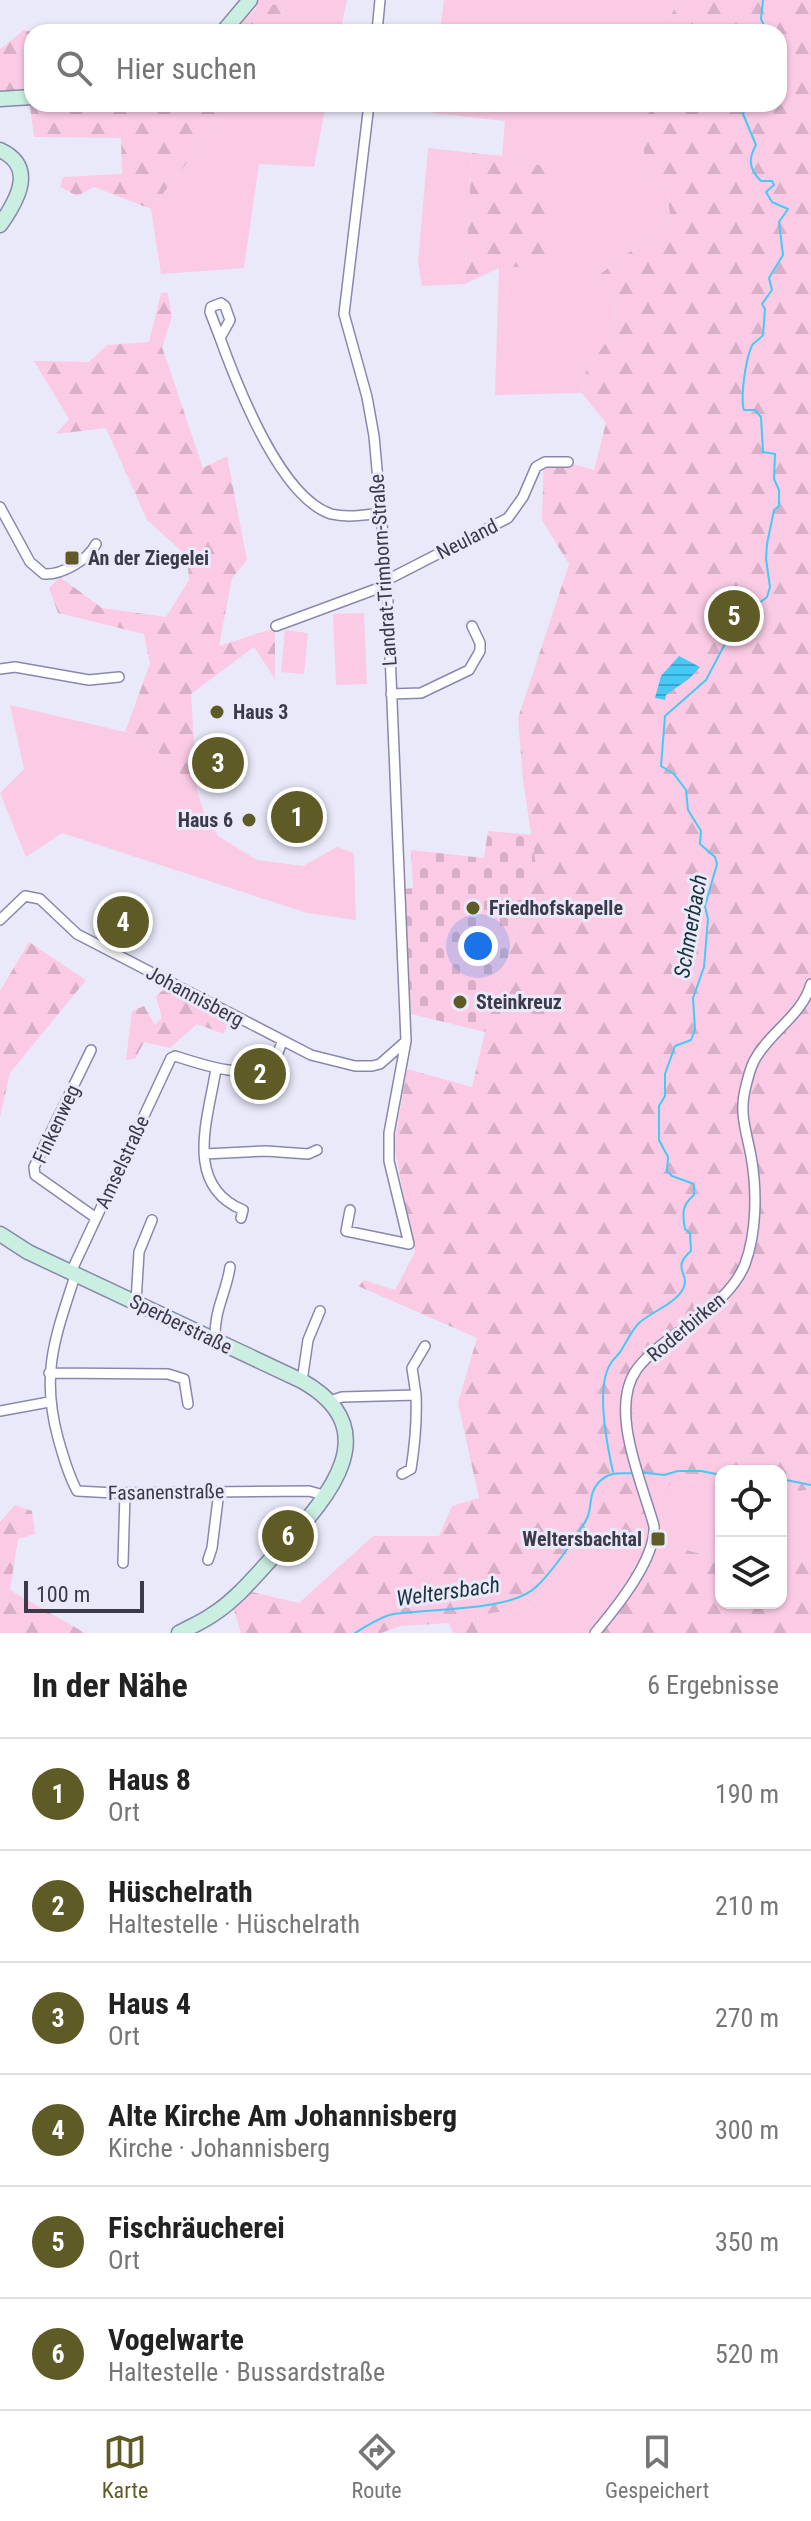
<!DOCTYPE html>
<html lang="de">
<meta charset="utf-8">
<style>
body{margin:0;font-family:"Roboto Condensed",sans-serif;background:#f6f6f6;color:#222}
.controls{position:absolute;right:24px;bottom:24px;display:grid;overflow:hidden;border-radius:16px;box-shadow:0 2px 6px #0004}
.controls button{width:72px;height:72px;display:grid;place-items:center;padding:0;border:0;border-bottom:2px solid #e0e0e0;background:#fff;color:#222;font:40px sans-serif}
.scale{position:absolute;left:24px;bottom:20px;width:120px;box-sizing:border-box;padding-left:8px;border:4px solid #3a3a4a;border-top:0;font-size:22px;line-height:28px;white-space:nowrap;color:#3a3a4a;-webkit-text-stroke:6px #e9e9fa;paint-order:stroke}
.you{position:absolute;left:478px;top:946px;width:28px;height:28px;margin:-20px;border:6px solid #fff;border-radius:50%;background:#1a73e8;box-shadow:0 0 0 12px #1a73e833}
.badge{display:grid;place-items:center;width:52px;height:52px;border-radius:50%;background:#5f5b27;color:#fff;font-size:26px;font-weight:700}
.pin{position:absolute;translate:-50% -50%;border:4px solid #fff;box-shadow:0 2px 8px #0006}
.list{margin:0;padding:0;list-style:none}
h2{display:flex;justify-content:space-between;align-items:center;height:104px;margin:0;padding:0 32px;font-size:34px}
h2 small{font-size:26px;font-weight:400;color:#767676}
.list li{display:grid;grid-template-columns:52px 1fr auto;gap:24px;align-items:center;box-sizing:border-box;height:112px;padding:0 32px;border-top:2px solid #e0e0e0}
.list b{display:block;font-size:30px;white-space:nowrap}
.list p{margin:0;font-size:26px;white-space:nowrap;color:#767676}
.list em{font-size:26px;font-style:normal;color:#767676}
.icon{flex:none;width:44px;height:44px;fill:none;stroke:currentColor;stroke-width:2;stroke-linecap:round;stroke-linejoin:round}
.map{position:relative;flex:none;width:811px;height:1633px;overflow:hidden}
.search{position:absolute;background:#fff;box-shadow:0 2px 6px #0004;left:24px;right:24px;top:24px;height:88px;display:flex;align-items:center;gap:20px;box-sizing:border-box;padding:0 28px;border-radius:24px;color:#767676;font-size:30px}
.sheet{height:776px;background:#fff}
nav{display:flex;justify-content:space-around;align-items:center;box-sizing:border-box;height:112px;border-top:2px solid #e0e0e0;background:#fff;font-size:22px;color:#767676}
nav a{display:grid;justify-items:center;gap:4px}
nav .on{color:#5f5b27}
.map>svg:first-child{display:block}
.green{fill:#fbcbe5}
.forest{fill:url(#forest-firs)}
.cemetery{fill:url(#cemetery-stones)}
.water{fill:url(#water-rules)}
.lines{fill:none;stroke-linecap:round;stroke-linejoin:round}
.stream{stroke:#45c9f5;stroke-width:2}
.street-casing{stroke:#8888ad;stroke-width:12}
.secondary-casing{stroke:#8888ad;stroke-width:17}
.street{stroke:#fff;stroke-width:9}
.secondary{stroke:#caefe1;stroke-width:14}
.poi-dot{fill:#5f5b27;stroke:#e9e9fa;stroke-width:3}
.labels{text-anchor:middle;stroke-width:6;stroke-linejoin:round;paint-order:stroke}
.street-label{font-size:20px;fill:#3a3a4a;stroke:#e9e9fa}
.poi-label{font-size:20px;font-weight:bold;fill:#3a3a4a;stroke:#e9e9fa;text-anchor:start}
.water-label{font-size:22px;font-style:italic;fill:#19343e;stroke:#e9e9fa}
</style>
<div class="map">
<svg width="811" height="1633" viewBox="0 0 811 1633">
<defs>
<pattern id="forest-firs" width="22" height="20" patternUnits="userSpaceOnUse" patternTransform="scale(2)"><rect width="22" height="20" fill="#fbcbe5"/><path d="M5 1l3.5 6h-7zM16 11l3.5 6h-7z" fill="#d8afc6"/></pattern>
<pattern id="cemetery-stones" width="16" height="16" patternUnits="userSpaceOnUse" patternTransform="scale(2)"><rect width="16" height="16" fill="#fbcbe5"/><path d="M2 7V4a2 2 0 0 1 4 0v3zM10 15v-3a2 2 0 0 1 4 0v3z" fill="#d8afc6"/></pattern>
<pattern id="water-rules" width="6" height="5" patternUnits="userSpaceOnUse" patternTransform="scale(2)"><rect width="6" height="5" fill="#45c9f5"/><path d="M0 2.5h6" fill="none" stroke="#3ba4c8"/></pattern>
</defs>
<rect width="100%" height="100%" fill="#e9e9fa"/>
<path class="green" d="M258 0H347L340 32H282L283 4 256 8Z
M444 0H679L670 17 650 26 649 32H440Z
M233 104H326L314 167 259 164 244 268 161 274 151 209Z
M433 104H664L642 134 647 179 666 187 671 221 595 278 615 293 614 331 586 371 582 393 495 395 499 268 547 167 502 156 505 121 432 113Z
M428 148 472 153 465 284 422 286 418 262Z
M364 613 367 684 336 685 333 614Z
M285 630 308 633 304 674 281 672Z
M10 705 125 732 145 739 197 790 204 813 218 836 257 860 303 866 337 847 354 853 356 920 307 913 62 833 26 857 0 793 24 769Z
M721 1480V1560L666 1544 659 1499 669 1483Z
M781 1486 800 1491 811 1489V1560L781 1563Z
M586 1538 636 1564 615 1597 577 1633H478L479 1615 530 1607Z"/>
<path class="forest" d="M679 0H811V1489L800 1491 781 1486V1471H721V1480L670 1483 659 1499 666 1544 721 1560V1603H781V1563L811 1560V1633H577L615 1597 636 1565 586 1538 530 1607 479 1615 478 1633H453L449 1623 401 1626 381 1633H241L233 1606 247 1591 299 1603 373 1536H439L452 1506 479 1498 458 1403 477 1338 358 1286 364 1280 395 1290 415 1252 394 1146 407 1069 472 1087 485 1032 536 867 523 779 518 718 569 564 542 520 544 456 594 470 606 423 582 393 586 371 614 331 615 294 595 278 671 221 666 187 647 179 642 134 628 125 664 104H779V32H649V26L670 17Z
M283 3 282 32H232L256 8Z
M24 30 32 32V104H233L151 209 94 187 77 196 60 187 63 177 122 174 121 138 34 137 28 91 0 92V49Z
M472 153 502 156 547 167 545 265 499 268 465 284Z
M161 293H168L172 317 162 347 203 468 227 456 247 560 232 578 219 646 275 628V679L254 647 191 694 197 790 145 739 125 732 150 664 144 634 58 613 49 588 60 577 102 608 166 617 189 580 187 556 147 520 106 428 56 434 69 419 34 361 89 362 107 345 149 342Z
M29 942 86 980 10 1073 0 1117V991Z
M168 986 228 1021 224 1034 197 1024 170 1048 144 1042 135 1059 126 1060 132 1011 144 1006 155 1025 162 1018 156 996Z
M15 1505 32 1511 35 1534 18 1539 10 1590 85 1633H0V1522Z"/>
<path class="cemetery" d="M488 831 532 835 536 867 485 1032 411 1014 404 889 413 888 411 850 484 858Z"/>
<path class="water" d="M679 656 700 667 690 678 666 695 665 700 655 698 661 676Z"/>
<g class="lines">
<path class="stream" d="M763 0 761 19 767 32
M613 1472C607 1445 595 1386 611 1363 614 1358 619 1355 622 1349 627 1341 632 1330 639 1323 652 1311 674 1305 683 1289 691 1273 670 1269 691 1251L690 1233 685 1229C682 1213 682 1205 694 1195V1184L672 1176 667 1171 668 1157 659 1140V1106L665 1096V1074L675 1046 691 1040 695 1030 693 998 704 967 708 919 705 906 717 864 715 857 700 844 701 831 688 810 686 790 674 774 661 766 665 716 706 680 727 640 739 631 743 623 751 620 757 605 767 597 770 587 766 559 767 544 774 510 779 506V490L774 479 775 454 763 452 761 417 755 410H744C740 398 746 355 753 344 756 341 760 339 763 335L765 309 762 304 772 290 769 278 783 255 779 222 788 209 772 202 766 192 774 185 772 181H761C749 169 748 159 756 145L743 114 747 104
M639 1472 664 1475 678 1471H701L721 1475
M781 1479 811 1485
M355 1633C367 1626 381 1616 394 1614 430 1608 512 1612 537 1586 550 1574 581 1532 588 1516 592 1504 589 1492 599 1482 610 1471 619 1474 633 1473"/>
<defs>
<path id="street" d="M377 32 380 0
M220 338 210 312 211 307 221 303 225 306 230 320 220 338C237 385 280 497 331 514 347 518 365 515 381 513
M0 507 30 562 44 574C62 575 88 560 96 544
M387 580 508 518 523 497 536 467 545 462H568
M276 626 387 585
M0 669 15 667 89 680 119 677
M391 694 421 693 469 670 480 651V643L472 626
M0 920 25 896 40 899 77 934 311 1055 355 1066H372L380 1064 406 1041
M91 1050 34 1167 35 1175 96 1218
M216 1069C208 1119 183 1185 243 1210L241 1218
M204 1154 266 1151 308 1154 317 1150
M350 1210 346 1231 409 1244 389 1161V1133L406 1041 387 580 374 436 367 397 344 314 369 104
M71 1272 171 1058 175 1056C200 1064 252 1082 274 1063L282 1042
M76 1273C56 1335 40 1372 58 1438 63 1456 68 1474 77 1491L114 1493 309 1491 327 1496
M136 1302 139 1252 152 1220
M215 1340C214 1309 226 1294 230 1267
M49 1373 168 1374 184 1379 188 1404
M302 1381 308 1340 320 1311
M416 1395 412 1368 425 1346
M330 1401 342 1397 416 1395C417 1420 415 1444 411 1469L402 1474
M0 1411 49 1402
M208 1560 212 1548 219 1491
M123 1563 125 1493
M595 1633C616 1608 656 1559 654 1526 642 1482 608 1409 637 1369 651 1350 674 1336 693 1322 713 1306 735 1289 745 1264 757 1232 757 1189 751 1156 747 1134 739 1113 745 1090 747 1081 750 1069 754 1061 769 1032 802 1016 811 984"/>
<path id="secondary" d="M223 32 250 0
M0 99 32 97
M0 150C37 167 17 201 0 225
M0 1234 28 1252 302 1381C387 1429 330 1496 283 1546 261 1569 239 1598 212 1615 202 1622 190 1627 179 1633"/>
</defs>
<use href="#street" class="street-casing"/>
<use href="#secondary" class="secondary-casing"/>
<use href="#street" class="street"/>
<use href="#secondary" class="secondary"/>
</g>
<g class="poi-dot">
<rect x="64" y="550" width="16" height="16" rx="4"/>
<circle cx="217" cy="712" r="8"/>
<circle cx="249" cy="820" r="8"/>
<circle cx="473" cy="908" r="8"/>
<circle cx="460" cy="1002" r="8"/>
<rect x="650" y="1531" width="16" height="16" rx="4"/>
</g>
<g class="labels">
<g class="street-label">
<text transform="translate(467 539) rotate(-27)" y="7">Neuland</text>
<text transform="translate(383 570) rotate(-94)" y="7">Landrat-Trimborn-Straße</text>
<text transform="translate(195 996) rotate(28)" y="7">Johannisberg</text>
<text transform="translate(56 1124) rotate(-65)" y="7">Finkenweg</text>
<text transform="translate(122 1162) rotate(-65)" y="7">Amselstraße</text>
<text transform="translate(181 1324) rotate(26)" y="7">Sperberstraße</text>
<text transform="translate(686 1327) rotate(-40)" y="7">Roderbirken</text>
<text transform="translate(166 1492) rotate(-1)" y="7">Fasanenstraße</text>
</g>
<g class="poi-label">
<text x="88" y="565">An der Ziegelei</text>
<text x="233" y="719">Haus 3</text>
<text x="233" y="827" text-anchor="end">Haus 6</text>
<text x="489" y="915">Friedhofskapelle</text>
<text x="476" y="1009">Steinkreuz</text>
<text x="642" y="1546" text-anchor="end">Weltersbachtal</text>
</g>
<g class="water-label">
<text transform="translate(690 926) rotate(-80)" y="8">Schmerbach</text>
<text transform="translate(448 1591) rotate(-8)" y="8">Weltersbach</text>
</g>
</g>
</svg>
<div class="controls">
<button><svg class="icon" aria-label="locate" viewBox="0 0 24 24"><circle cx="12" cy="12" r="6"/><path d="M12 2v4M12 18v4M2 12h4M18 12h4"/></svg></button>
<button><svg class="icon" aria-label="layers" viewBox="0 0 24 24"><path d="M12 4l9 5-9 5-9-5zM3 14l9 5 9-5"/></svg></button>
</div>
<div class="scale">100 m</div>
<div class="you"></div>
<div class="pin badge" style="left:297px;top:817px">1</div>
<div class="pin badge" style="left:260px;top:1074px">2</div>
<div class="pin badge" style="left:218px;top:763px">3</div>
<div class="pin badge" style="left:123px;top:922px">4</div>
<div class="pin badge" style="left:734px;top:616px">5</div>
<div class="pin badge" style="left:288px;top:1536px">6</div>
<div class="search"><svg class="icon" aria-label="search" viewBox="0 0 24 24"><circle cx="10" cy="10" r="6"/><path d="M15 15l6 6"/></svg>Hier suchen</div>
</div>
<section class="sheet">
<h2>In der Nähe<small>6 Ergebnisse</small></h2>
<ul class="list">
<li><span class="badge">1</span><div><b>Haus 8</b><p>Ort</p></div><em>190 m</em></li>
<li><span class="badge">2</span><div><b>Hüschelrath</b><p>Haltestelle · Hüschelrath</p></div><em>210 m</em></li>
<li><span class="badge">3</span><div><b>Haus 4</b><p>Ort</p></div><em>270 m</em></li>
<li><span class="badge">4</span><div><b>Alte Kirche Am Johannisberg</b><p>Kirche · Johannisberg</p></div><em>300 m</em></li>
<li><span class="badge">5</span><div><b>Fischräucherei</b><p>Ort</p></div><em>350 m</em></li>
<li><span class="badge">6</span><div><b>Vogelwarte</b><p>Haltestelle · Bussardstraße</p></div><em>520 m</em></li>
</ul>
</section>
<nav>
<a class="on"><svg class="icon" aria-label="map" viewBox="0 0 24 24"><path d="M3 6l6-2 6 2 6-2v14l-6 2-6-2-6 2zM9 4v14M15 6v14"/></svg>Karte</a>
<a><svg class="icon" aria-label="directions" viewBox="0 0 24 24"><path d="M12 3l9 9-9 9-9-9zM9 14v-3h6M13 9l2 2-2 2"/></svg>Route</a>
<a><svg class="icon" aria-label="saved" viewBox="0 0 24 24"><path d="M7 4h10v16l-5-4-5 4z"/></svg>Gespeichert</a>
</nav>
